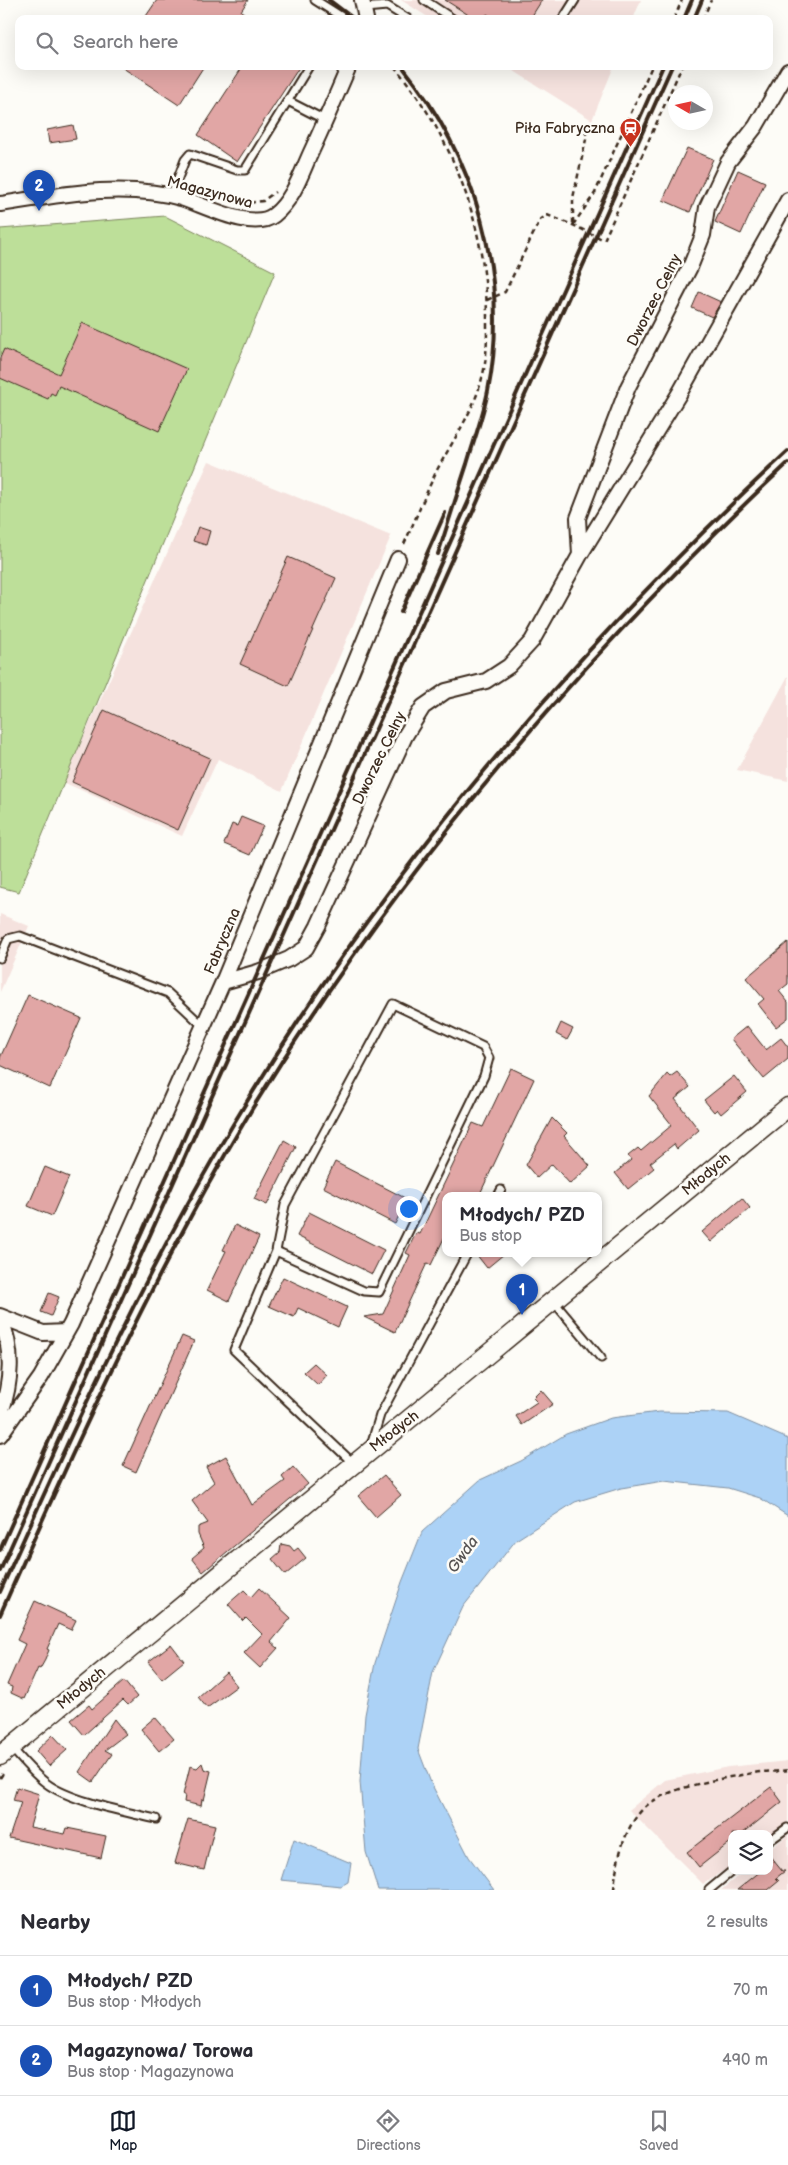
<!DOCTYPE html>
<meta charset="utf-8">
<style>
body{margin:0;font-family:"Balsamiq Sans",sans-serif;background:#f7f7f7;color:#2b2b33}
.controls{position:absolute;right:15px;bottom:15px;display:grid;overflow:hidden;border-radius:10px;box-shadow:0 5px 20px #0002}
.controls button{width:45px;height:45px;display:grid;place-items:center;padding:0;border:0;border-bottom:1px solid #e1e1e2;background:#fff;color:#2b2b33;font:25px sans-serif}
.compass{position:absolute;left:668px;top:85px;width:45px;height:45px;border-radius:50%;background:#fff;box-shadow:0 5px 20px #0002;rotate:279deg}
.you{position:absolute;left:408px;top:1208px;width:18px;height:18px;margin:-12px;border:4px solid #fff;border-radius:50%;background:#1a73e8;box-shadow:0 0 0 8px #1a73e833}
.badge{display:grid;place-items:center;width:32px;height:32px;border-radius:50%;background:#111827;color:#fff;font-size:16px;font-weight:700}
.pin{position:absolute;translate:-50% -41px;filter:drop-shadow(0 1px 2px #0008)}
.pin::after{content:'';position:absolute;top:26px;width:18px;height:15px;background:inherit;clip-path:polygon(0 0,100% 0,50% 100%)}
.popup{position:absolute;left:442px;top:1192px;width:160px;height:65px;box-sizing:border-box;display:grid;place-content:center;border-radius:10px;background:#fff;filter:drop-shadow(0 1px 4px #0005);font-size:16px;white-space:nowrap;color:#7c7c81}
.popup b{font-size:19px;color:#2b2b33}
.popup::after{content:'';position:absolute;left:50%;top:100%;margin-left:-10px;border:10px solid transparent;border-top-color:#fff}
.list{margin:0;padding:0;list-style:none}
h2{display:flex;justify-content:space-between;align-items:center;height:65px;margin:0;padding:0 20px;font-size:21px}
h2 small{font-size:16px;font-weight:400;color:#7c7c81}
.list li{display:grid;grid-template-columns:32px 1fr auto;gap:15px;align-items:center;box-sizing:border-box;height:70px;padding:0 20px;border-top:1px solid #e1e1e2}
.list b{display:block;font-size:19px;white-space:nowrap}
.list p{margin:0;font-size:16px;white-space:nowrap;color:#7c7c81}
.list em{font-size:16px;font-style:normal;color:#7c7c81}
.icon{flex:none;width:28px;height:28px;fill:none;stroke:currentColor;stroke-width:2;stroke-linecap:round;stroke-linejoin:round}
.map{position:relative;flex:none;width:788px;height:1890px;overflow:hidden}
.search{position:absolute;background:#fff;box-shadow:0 5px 20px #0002;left:15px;right:15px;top:15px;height:55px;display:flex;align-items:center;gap:12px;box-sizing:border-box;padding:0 18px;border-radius:10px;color:#7c7c81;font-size:19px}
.sheet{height:205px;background:#fff}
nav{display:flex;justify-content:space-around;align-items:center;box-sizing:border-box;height:70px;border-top:1px solid #e1e1e2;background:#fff;font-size:14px;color:#7c7c81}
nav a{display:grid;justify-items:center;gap:2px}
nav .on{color:#111827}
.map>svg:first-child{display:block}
.built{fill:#f5e2de}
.green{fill:#bddf99;stroke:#7c845c}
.water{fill:#acd2f6;stroke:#7f8fa0}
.building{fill:#e1a6a5;stroke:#3b2a1e}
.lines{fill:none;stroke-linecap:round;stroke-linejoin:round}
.service-casing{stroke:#3b2a1e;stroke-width:11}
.minor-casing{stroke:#3b2a1e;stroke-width:18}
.tertiary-casing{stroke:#3b2a1e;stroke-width:21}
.path{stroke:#3b2a1e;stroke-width:2.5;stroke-dasharray:5 4;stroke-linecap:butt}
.service{stroke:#fdfcf7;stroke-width:7}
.minor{stroke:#fdfcf7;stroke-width:14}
.tertiary{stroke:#fdfcf7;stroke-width:18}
.rail{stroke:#3b2a1e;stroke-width:4}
.labels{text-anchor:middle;stroke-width:5;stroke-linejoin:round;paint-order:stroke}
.poi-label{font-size:15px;fill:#3b2a1e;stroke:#fdfcf7;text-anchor:end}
.street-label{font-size:15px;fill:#3b2a1e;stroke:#fdfcf7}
.water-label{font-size:16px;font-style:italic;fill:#575454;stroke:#fdfcf7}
</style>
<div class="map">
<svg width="788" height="1890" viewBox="0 0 788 1890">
<rect width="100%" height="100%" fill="#fdfcf7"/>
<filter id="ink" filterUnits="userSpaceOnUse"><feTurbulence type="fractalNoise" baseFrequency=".02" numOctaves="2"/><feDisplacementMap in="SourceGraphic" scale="10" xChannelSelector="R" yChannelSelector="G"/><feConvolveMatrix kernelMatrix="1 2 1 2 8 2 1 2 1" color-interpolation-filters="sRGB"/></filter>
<g filter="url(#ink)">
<path class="built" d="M401 0H641L633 19H431Z
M506 66H614L592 120Z
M209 461 391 536 282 791 218 759 182 836 63 782Z
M788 676V781L737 770Z
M0 914 29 926 0 992Z
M788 1761V1827L769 1840V1834H732V1865L703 1884 629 1810 665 1780 728 1767Z
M788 1835V1890H721L744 1871H769V1850Z"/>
<path class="green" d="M165 216 275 272 19 892 0 887V229Z"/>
<path class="water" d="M659 1412 728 1413 788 1439V1516L760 1498 728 1488 664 1481 621 1488 575 1502 516 1540 463 1607 433 1672 418 1749 431 1783 469 1857 494 1890H378L366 1852 360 1782 365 1715 375 1663 402 1582 422 1532 480 1480 521 1461 566 1434 611 1418Z
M294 1839 351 1863 348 1882 341 1886 281 1880Z"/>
<path class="building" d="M157 0H248L241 11 252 19H144Z
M445 0H542L530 19H495L487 14 484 19H475Z
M120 66H204L179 105Z
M243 66H300L237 162 198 135Z
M73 125 76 139 49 143 47 130Z
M687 148 713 159 690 212 663 200Z
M738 170 765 182 741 234 715 222Z
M699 292 721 302 712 317 692 308Z
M82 323 187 369 159 431 59 386 55 395 51 393 48 399 0 378V358L4 349 59 374Z
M198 527 210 531 206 545 193 541Z
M288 557 336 578 288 686 240 664Z
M104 710 210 758 178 830 72 782Z
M241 817 263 826 250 855 224 844 232 824 237 826Z
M788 942V984L779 991 788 1002V1018L776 1027 758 1004 764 999 746 978Z
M28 995 81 1018 50 1088 0 1065V1058Z
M561 1023 573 1029 567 1040 556 1034Z
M747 1026 766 1050 781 1038 788 1047V1059L764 1079 731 1039Z
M511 1068 534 1079 479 1196H446V1234L431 1265 427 1263 395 1332 364 1317 383 1314 410 1255 406 1253 416 1233 420 1234 473 1123 483 1127Z
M677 1072 690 1087 675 1099 699 1130 677 1149 674 1144 650 1163 654 1168 628 1189 615 1173 631 1160 628 1156 638 1148 641 1151 672 1125 649 1096 667 1074 670 1077Z
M734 1076 747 1092 721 1114 717 1109 714 1112 704 1100Z
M552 1118 567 1133 564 1136 590 1166 570 1184 552 1164 537 1178 526 1165Z
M284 1140 296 1147 267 1205 254 1199Z
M335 1162 407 1199 395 1224 323 1187Z
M45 1167 69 1177 52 1216 28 1206Z
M742 1198 750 1208 711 1242 702 1232Z
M309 1212 384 1250 372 1274 297 1236Z
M235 1225 259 1237 229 1301 207 1290 226 1251 223 1250Z
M476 1254H504L487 1268Z
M283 1277 347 1307 338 1327 298 1308 294 1317 269 1306Z
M49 1293 59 1297 51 1316 41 1312Z
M182 1336 194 1341 136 1472 123 1466Z
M314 1363 327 1375 318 1385 304 1372Z
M541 1390 553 1404 522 1425 516 1416 537 1402 533 1398Z
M226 1456 252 1505 285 1481 282 1477 293 1467 308 1484 203 1572 192 1558 204 1548 198 1534V1527L208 1523 192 1501 214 1482 206 1467Z
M384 1475 401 1495 376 1517 358 1496Z
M281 1544 290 1546 294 1551 298 1548 306 1558 285 1575 272 1559 280 1552Z
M259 1588 291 1618 271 1642 278 1648 260 1668 244 1653 262 1634 246 1618 243 1621 228 1604 244 1590 251 1597Z
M35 1601 76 1620 71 1630 58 1624 47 1649 49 1650 45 1660 40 1669 38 1668 24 1699 11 1693 12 1687 7 1685 25 1644 17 1640Z
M171 1644 184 1661 162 1679 148 1662Z
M226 1672 237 1686 207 1708 198 1697Z
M124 1681 137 1697 128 1705 123 1700 84 1735 71 1720 89 1705 92 1709Z
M155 1717 174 1739 159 1751 141 1729Z
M114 1719 126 1734 105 1750 112 1754 93 1782 79 1772Z
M53 1735 67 1750 49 1766 36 1751Z
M202 1763 204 1769 211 1771 204 1800 202 1799 201 1806 184 1802 185 1795H183L190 1766 197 1768Z
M17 1787 39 1794 30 1827 65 1834 67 1828 106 1836 101 1858 9 1838 21 1802 13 1800Z
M771 1787 782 1802 742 1834H732V1841L699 1867 687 1852Z
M188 1819 215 1825 204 1870 175 1863Z
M769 1855 782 1871H785L776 1878 779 1881 768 1890H737L761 1871H769Z"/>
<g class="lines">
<defs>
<path id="service" d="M315 0 345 19
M424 0 453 19
M365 8 387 6 408 19
M563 19 575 0
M288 101 325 120
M171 196 185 160 190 154 237 170H245L309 66
M0 958 8 939 20 936 168 993 203 1026
M498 1196 501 1190
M276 1251 364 1291 379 1292 484 1076 489 1058 483 1047 393 1004 285 1205 276 1251 234 1350 353 1463
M554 1302 601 1358
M371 1445 380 1415 467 1254
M11 1747C21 1759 33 1773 46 1783 69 1801 126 1812 156 1819
M769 1841 787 1828
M709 1890 732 1871"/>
<path id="minor" d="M362 0 366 19
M0 204C59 195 122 182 181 198 204 205 253 232 274 215 294 199 302 171 312 150 325 122 337 94 349 66
M580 555 578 518 628 387 691 265 703 235 707 207 728 162 756 126 788 71
M223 982 258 972 289 959 306 948 318 926 405 736 423 707 446 691 486 681 509 666 532 641 580 555 679 394 788 200
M0 1316 43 1333 66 1332
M0 1317C14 1351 12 1381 0 1416
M0 1435 41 1377 71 1324 223 982 398 559"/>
<path id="tertiary" d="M0 1756 788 1107"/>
</defs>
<use href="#service" class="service-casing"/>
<use href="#minor" class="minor-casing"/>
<use href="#tertiary" class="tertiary-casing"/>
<path class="path" d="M674 19 682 0
M703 19 711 0
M394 66C454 138 487 228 487 321 487 340 487 360 482 378 474 411 453 440 437 470 425 495 415 521 403 546
M241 204 263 201 275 192
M573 223V198L587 135 582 125
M573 225 595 193 652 66
M487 300 505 292 540 220 547 215 573 225 604 240 682 66
M0 1778 4 1772
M614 1890C616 1861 625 1821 650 1803 674 1786 724 1778 753 1773 765 1771 777 1772 788 1770"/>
<use href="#service" class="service"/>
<use href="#minor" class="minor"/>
<use href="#tertiary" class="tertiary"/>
<path class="rail" d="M329 0 354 19
M684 19 692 0
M694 19 702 0
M402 66C475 157 511 275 488 391 483 416 474 440 467 464 457 494 448 524 438 554
M401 612 445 513
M0 1550 663 66
M0 1571 672 66
M0 1592C74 1426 151 1258 246 1103 393 862 581 643 788 451
M0 1615C76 1443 155 1270 252 1109 398 870 584 655 788 463"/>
</g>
</g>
<defs>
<symbol id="station-pin" viewBox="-11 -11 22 30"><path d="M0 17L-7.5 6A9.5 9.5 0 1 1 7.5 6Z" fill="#c8321e" stroke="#fdfcf7"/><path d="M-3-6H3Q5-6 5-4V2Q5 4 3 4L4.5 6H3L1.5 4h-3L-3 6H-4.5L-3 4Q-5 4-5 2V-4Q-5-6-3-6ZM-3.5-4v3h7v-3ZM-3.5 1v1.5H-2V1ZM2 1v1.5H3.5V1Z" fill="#fff"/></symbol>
</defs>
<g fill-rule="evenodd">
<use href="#station-pin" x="618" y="116" width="25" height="34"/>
</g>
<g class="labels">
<g class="poi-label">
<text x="615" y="133">Piła Fabryczna</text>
</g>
<g class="street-label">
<text transform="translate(210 192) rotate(15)" y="5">Magazynowa</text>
<text transform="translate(654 300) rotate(-63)" y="5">Dworzec Celny</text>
<text transform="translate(379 758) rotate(-64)" y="5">Dworzec Celny</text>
<text transform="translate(222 941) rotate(-67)" y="5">Fabryczna</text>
<text transform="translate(706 1174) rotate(-39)" y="5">Młodych</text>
<text transform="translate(394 1431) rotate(-38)" y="5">Młodych</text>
<text transform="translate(81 1688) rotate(-39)" y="5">Młodych</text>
</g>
<g class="water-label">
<text transform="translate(462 1554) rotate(-54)" y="6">Gwda</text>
</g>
</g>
</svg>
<div class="controls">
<button><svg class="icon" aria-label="layers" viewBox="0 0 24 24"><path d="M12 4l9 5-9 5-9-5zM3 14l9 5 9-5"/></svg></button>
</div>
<svg class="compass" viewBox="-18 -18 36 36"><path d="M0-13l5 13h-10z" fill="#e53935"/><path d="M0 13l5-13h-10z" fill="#7c7c81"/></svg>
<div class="you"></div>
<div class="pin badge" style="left:522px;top:1315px;background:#1a4fb4">1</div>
<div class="popup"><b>Młodych/ PZD</b>Bus stop</div>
<div class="pin badge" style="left:39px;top:211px;background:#1a4fb4">2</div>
<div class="search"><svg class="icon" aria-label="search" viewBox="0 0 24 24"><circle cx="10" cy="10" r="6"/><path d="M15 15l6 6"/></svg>Search here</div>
</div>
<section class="sheet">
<h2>Nearby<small>2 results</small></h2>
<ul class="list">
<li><span class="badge" style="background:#1a4fb4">1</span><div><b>Młodych/ PZD</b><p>Bus stop · Młodych</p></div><em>70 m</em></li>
<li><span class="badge" style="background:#1a4fb4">2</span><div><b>Magazynowa/ Torowa</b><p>Bus stop · Magazynowa</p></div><em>490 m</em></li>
</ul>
</section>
<nav>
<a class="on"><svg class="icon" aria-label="map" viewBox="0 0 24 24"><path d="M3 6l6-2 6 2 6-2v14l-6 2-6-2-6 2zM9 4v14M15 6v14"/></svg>Map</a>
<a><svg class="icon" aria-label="directions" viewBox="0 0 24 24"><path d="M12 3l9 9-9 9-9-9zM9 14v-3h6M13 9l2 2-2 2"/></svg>Directions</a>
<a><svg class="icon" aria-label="saved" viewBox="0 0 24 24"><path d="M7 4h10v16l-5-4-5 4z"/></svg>Saved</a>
</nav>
